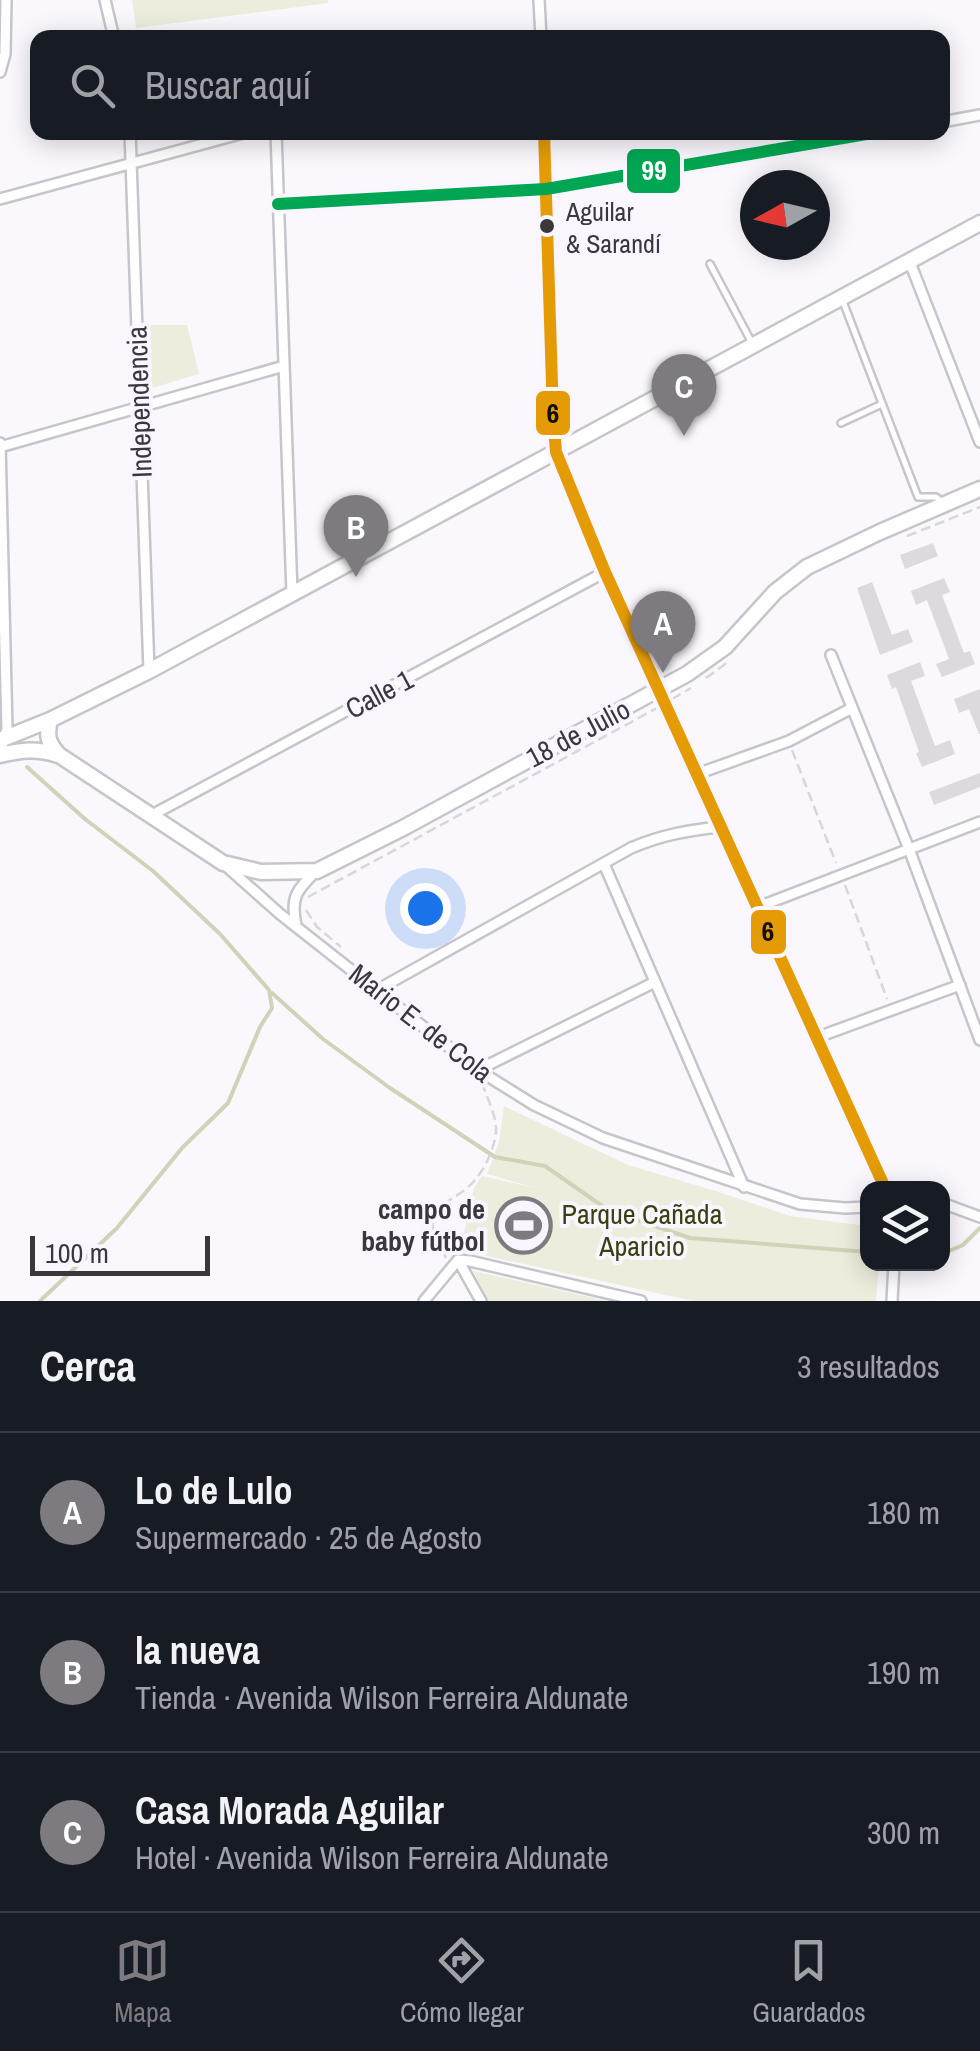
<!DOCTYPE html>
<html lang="es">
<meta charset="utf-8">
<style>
body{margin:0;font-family:"Archivo Narrow",sans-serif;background:#242831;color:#f1f3f6}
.controls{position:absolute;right:30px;bottom:30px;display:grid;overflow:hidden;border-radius:20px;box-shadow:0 5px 25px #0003}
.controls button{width:90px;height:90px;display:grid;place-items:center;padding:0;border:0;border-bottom:2px solid #363941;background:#171b24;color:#f1f3f6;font:50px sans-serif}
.compass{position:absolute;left:740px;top:170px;width:90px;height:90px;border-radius:50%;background:#171b24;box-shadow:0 5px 25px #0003;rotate:262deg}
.scale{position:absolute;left:30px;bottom:25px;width:180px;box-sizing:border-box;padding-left:10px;border:5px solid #3a383d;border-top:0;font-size:28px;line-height:35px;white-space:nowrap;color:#3a383d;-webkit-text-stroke:8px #f9f6ff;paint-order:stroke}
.you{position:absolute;left:425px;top:908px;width:35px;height:35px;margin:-25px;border:8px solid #fff;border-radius:50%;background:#1a73e8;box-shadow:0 0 0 15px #1a73e833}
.badge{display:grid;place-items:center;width:65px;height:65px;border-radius:50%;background:#7d7b80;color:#fff;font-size:32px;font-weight:700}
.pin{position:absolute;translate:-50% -82px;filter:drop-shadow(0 2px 5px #0008)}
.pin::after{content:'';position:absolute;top:52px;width:35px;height:30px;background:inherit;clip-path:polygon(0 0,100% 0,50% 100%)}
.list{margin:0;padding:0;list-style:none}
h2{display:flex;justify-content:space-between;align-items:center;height:130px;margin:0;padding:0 40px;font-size:42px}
h2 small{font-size:32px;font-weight:400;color:#9ea1a6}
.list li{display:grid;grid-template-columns:65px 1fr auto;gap:30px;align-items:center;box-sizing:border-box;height:160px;padding:0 40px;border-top:2px solid #363941}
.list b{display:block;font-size:38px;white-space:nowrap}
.list p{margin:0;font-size:32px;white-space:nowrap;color:#9ea1a6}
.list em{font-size:32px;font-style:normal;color:#9ea1a6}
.icon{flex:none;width:55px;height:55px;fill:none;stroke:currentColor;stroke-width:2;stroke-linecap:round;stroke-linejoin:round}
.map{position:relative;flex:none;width:980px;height:1301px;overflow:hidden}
.search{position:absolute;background:#171b24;box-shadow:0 5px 25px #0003;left:30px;right:30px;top:30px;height:110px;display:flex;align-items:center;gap:25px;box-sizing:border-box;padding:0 35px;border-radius:20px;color:#9ea1a6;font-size:38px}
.sheet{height:610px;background:#171b24}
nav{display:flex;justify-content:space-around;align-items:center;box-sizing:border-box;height:140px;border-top:2px solid #363941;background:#171b24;font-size:28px;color:#9ea1a6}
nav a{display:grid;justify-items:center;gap:5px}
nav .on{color:#7d7b80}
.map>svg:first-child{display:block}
.green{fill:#eceddc}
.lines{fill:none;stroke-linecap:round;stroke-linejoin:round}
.stream{stroke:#d0d3b7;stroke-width:4}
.building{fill:#dcdadf}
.lane-casing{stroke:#c7c5ca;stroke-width:10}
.street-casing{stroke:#c7c5ca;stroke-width:14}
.secondary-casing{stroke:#c7c5ca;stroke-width:19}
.path{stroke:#d7d6d8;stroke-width:2.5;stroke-dasharray:10 5;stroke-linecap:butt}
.lane{stroke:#fefeff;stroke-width:5}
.street{stroke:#fefeff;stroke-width:9}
.secondary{stroke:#fefeff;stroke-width:14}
.bus-1-casing{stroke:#f9f6ff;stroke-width:20}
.bus-2-casing{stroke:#f9f6ff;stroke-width:20}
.bus-1{stroke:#e49b06;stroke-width:12}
.bus-2{stroke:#00a651;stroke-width:12}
.bus-dot{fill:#3a383d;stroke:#f9f6ff;stroke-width:4}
.labels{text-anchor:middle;stroke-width:8;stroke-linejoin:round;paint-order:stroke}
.bus-label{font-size:26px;fill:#3a383d;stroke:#f9f6ff;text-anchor:start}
.street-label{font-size:28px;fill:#3a383d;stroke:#f9f6ff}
.poi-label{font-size:28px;font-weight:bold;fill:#3a383d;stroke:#f9f6ff;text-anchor:end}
.park-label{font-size:28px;fill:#3d400e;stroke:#f9f6ff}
.line-badge{stroke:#f9f6ff;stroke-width:4}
.badge-label{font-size:28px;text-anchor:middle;font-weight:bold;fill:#fff}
.pale-badge-label{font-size:28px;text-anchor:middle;font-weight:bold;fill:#111}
</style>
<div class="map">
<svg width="980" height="1301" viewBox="0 0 980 1301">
<rect width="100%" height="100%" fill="#faf8fd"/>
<path class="green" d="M132 0H328V3L136 28Z
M146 325H187L199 374 145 390Z
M504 1106 628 1165 719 1192 790 1216 867 1226 868 1264H879L876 1301H693L460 1250 474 1188 482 1176 536 1188 487 1174 499 1142Z
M473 1271 607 1301H489Z"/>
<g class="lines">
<path class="stream" d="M27 767 85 819 153 871 220 934 269 990 272 1008 260 1027 228 1103 182 1148 117 1228 40 1301
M272 993 323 1039 390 1088 495 1157 545 1166 608 1210 690 1238 868 1252
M942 1254 963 1245 980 1228"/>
</g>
<path class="building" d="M933 543 938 556 905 569 900 555Z
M944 578 950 592 942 595 964 653 970 651 975 664 942 677 936 664 949 659 927 600 916 605 911 591Z
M872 582 892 635 908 629 913 642 880 655 857 588Z
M920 662 925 676 911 681 935 746 950 740 955 754 922 767 916 753 919 752 896 687 892 689 887 675Z
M980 689V734H979L969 709 959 713 954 699Z
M980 773V787L934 805 929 792Z"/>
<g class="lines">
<defs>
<path id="lane" d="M710 264 752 343
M842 299 918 497H936L942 502
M841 423 882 404"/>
<path id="street" d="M105 0 114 38
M539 0 541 38
M0 72 5 54 6 0
M942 122 980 115
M130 132 149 671
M276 132 292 594
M544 132 553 416 556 452 605 572 885 1188
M0 199 247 132
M278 204 546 189 878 132
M909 260 980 442
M0 443 7 729 0 753
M0 447 284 366
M831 655 909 849 980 1040
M697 774 789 741 852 708
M152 815 605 572
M604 864 744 1187
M226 866 280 914 478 1070 534 1105 603 1138 800 1204 845 1208 868 1207
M758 907 980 822
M296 925C290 897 297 890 316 871
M377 990 631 848C661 835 689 830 721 827
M818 1037 960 985
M478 1070 655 982
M942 1203 980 1217
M458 1260 481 1301
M424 1301 458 1260 470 1261 641 1301
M892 1301 894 1264"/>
<path id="secondary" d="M50 720C46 736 48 743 59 755L223 863 261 872 317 871 403 828 687 674 725 647 775 592 807 567 880 532 980 489
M0 740 50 720 149 671 980 223
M0 755C22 750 36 748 58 755"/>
</defs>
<use href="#lane" class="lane-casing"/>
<use href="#street" class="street-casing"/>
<use href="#secondary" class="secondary-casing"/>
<path class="path" d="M907 536 980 507
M706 678 728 662
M672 699 691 688
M792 750 836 863
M845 885 887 999
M308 897 657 708
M306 910 317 927 341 947
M446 1258C442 1249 435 1239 433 1229 430 1206 453 1200 467 1188 482 1176 494 1151 496 1132 497 1117 488 1100 483 1086"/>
<use href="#lane" class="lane"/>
<use href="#street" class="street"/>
<use href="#secondary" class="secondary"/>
<defs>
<path id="bus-1" d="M544 132 553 416 556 452 605 572 885 1188"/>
<path id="bus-2" d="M278 204 546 189 878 132"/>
</defs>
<use href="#bus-1" class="bus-1-casing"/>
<use href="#bus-2" class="bus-2-casing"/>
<use href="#bus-1" class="bus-1"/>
<use href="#bus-2" class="bus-2"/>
</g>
<defs>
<symbol id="stadium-ring" viewBox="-11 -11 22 22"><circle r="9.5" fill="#f9f6ff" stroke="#7d7b80" stroke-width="1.5"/><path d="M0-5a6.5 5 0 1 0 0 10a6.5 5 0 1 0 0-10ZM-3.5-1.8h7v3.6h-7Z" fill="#7d7b80"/></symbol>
</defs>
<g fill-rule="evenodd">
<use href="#stadium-ring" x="492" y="1194" width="63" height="63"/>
</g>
<circle class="bus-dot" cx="547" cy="226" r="9"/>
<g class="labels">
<g class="bus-label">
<text x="566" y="221">Aguilar<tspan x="566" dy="32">&amp; Sarandí</tspan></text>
</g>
<g class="street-label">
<text transform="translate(139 402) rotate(-92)" y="10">Independencia</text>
<text transform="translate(379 694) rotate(-28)" y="10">Calle 1</text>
<text transform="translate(578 733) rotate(-28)" y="10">18 de Julio</text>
<text transform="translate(421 1023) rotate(38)" y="10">Mario E. de Cola</text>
</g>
<g class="poi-label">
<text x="485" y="1219">campo de<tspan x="485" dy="32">baby fútbol</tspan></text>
</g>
<g class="park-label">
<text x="642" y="1224">Parque Cañada<tspan x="642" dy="32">Aparicio</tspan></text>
</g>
</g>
<g class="line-badge">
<rect x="625" y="147" width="57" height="48" rx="10" fill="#00a651"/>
<rect x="534" y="389" width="38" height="48" rx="10" fill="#e49b06"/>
<rect x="749" y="908" width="39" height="48" rx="10" fill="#e49b06"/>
</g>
<g class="badge-label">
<text x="654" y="180">99</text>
</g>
<g class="pale-badge-label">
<text x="553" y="423">6</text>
<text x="768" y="941">6</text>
</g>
</svg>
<div class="controls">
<button><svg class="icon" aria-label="layers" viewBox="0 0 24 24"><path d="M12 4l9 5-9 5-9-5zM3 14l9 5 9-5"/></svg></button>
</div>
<svg class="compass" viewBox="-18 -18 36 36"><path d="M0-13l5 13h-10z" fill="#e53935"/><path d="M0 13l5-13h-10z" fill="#9ea1a6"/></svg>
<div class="scale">100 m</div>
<div class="you"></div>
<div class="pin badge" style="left:663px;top:673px">A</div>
<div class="pin badge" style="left:356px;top:577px">B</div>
<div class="pin badge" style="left:684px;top:436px">C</div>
<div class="search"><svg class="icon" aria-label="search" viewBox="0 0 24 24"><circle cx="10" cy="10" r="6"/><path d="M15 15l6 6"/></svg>Buscar aquí</div>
</div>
<section class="sheet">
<h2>Cerca<small>3 resultados</small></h2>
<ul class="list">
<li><span class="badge">A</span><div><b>Lo de Lulo</b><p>Supermercado · 25 de Agosto</p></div><em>180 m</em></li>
<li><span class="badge">B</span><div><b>la nueva</b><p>Tienda · Avenida Wilson Ferreira Aldunate</p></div><em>190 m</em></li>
<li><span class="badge">C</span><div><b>Casa Morada Aguilar</b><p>Hotel · Avenida Wilson Ferreira Aldunate</p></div><em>300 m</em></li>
</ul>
</section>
<nav>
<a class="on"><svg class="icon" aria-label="map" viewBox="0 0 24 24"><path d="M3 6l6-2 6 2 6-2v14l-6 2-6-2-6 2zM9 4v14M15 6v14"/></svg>Mapa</a>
<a><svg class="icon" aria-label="directions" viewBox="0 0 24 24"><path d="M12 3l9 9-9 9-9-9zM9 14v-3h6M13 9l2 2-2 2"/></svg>Cómo llegar</a>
<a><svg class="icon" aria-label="saved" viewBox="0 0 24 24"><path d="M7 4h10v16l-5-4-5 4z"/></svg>Guardados</a>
</nav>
